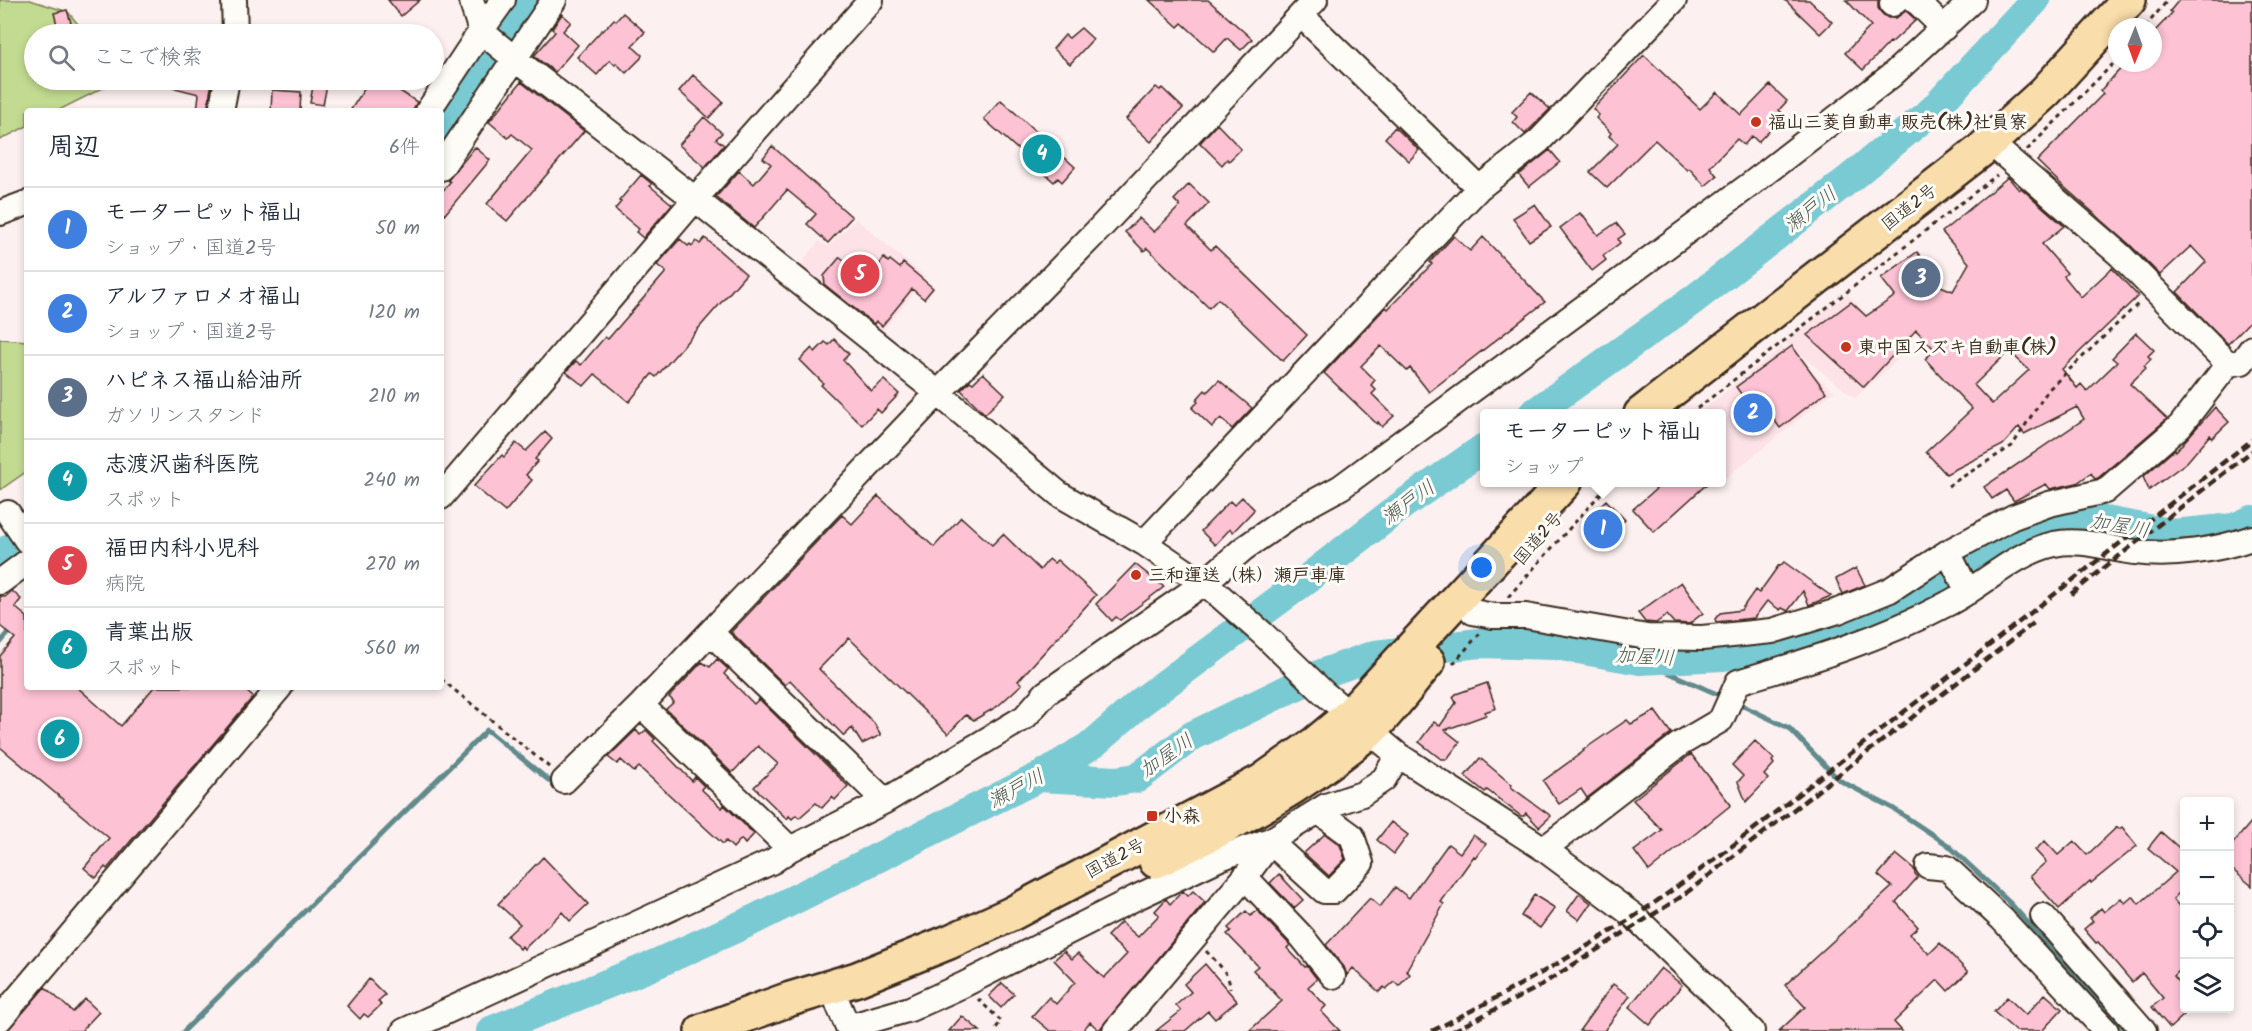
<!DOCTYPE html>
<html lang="ja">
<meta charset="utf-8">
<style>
body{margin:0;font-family:Kalam,"Klee One",sans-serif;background:#f6f6f7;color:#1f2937}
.controls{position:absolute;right:18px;bottom:18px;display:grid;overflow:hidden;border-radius:6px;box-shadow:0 3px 9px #0003}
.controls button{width:54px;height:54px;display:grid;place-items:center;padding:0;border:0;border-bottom:2px solid #e0e1e3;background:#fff;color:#1f2937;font:30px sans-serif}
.compass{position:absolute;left:2108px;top:18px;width:54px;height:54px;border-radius:50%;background:#fff;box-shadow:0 3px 9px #0003;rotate:181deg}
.you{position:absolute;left:1482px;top:568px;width:21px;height:21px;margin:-15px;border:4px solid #fff;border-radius:50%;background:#1a73e8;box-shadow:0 0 0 9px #1a73e833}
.badge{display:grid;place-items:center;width:39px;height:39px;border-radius:50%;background:#111827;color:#fff;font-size:20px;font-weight:700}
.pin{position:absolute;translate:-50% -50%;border:3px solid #fff;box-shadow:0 2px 6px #0006}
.popup{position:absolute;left:1480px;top:409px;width:246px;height:78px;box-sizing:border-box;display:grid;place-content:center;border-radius:6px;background:#fff;filter:drop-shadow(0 2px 4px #0005);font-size:20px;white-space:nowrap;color:#747a83}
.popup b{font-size:22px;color:#1f2937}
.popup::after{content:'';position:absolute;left:50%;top:100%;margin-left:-12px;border:12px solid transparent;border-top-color:#fff}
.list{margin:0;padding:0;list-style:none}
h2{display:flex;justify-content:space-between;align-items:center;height:78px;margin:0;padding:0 24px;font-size:26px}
h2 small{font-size:20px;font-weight:400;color:#747a83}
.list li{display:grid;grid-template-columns:39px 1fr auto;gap:18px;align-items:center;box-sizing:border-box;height:84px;padding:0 24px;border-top:2px solid #e0e1e3}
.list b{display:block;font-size:22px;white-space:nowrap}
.list p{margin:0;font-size:20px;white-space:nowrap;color:#747a83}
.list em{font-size:20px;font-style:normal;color:#747a83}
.icon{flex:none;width:33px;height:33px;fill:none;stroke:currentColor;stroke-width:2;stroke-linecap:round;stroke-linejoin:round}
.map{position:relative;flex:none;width:2252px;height:1031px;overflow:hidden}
.search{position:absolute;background:#fff;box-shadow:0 3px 9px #0003;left:24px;top:24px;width:420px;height:66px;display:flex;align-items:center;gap:15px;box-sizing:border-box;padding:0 21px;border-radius:33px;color:#747a83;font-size:22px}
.panel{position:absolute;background:#fff;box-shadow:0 3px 9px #0003;left:24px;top:108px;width:420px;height:582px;border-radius:6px}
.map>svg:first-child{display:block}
.built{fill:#fde2e8}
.green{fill:#c2db91;stroke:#7e8258;stroke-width:1.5}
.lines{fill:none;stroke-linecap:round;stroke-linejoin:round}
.stream{stroke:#608a8b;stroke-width:5}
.river{stroke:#79cad3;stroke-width:30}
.building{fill:#fdc2d4;stroke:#3b2a1e;stroke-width:1.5;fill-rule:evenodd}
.minor-casing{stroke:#3b2a1e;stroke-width:28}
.highway-casing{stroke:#3b2a1e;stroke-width:38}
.path{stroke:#3b2a1e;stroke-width:3;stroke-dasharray:4.5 4.5;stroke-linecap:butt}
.minor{stroke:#fdfcf7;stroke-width:24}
.highway{stroke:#f9deab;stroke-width:33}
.rail{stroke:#3b2a1e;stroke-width:4.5;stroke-dasharray:9 4.5;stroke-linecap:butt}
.poi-dot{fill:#c8321e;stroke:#fdfcf7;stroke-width:2}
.labels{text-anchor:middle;stroke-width:6;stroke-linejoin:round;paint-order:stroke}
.poi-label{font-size:18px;font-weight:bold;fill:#3b2a1e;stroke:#fdfcf7;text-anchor:start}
.street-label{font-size:18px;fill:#3b2a1e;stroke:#fdfcf7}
.water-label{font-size:20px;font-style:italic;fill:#4e5a54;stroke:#fdfcf7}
</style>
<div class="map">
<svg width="2252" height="1031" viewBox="0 0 2252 1031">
<rect width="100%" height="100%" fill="#fdf0f0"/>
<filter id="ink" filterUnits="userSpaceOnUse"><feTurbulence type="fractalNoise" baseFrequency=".0167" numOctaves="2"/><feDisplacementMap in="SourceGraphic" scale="12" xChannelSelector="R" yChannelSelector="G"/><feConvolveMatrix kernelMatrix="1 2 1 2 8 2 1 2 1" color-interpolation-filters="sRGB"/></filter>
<g filter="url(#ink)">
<path class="built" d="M856 219 926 278 878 336 795 271 819 241 828 247Z
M1847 295 1907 351 1855 398 1784 342Z
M1782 347 1834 391 1722 481V414H1698Z"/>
<path class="green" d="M0 0H30L68 12 86 34H34V80H119L57 111H27V126L0 140Z
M0 339 27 341V471L0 490Z"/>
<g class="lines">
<path class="stream" d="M0 643 12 629
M1640 660 1726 698
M1737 703 1789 728 1839 780 1894 809 1948 845 2010 903 2126 1031
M184 1031 487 730 552 783 556 778"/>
<path class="river" d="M441 135 532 0
M1533 414 1693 300 1849 179 1934 109 2035 0
M0 556 27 536
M1039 777 1116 781 1137 778 1192 736 1291 688 1324 673 1375 655 1479 643 1556 645 1640 660 1724 656 1824 632 1879 611 2048 526 2085 517 2174 534 2234 528 2252 520
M491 1031 651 966 749 922 1039 777 1093 744 1141 702 1299 585 1405 503 1484 448"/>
</g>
<path class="building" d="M388 0H420L401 16Z
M1149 0H1208L1252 39 1241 50 1227 38 1214 52 1182 23 1178 27Z
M1785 0H1809L1832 22 1820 34Z
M1846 0H1878V8L1882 14 1888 18H1896L1906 11 1916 20 1891 43 1890 42 1863 70 1845 53 1871 26Z
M2179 0H2252V319L2228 344 2177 292 2206 262 2191 246 2160 275 2129 244 2063 186 2037 161 2103 94 2100 91 2126 63H2153V33L2172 13 2170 11Z
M67 10 72 26 58 29 54 13Z
M623 13 645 32 632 46 642 55 641 58 626 73 616 63 615 65 610 60 597 75 577 57 602 30 603 31 614 19 616 21Z
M562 14 571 22 563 31 578 45 555 72 534 56 555 32 552 29Z
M1081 28 1093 39 1070 64 1053 49 1065 35 1069 38Z
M1644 55 1700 109 1717 92 1741 115 1770 85 1787 101 1779 110 1784 115 1758 142 1752 136 1744 145 1737 139 1710 167 1717 176 1705 186 1689 168 1687 170 1655 140 1607 188 1590 172 1618 144 1609 136 1611 133 1596 118 1599 115 1593 109Z
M693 75 723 102 709 118 679 91Z
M160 80H201L212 82 207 111H197L199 94 159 84Z
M314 80H328L323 105 310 103Z
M370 80H408L400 91 417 102 412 111H350Z
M521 82 584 131 507 221 487 204 532 150 512 134 508 138 489 122Z
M1156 87 1160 90 1162 88 1183 108 1151 142 1126 119Z
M272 90 301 92 300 111H271Z
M1531 92 1550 109 1525 134 1513 122 1517 117 1512 112Z
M1001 100 1075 167 1062 182 1058 178 1054 182 984 119Z
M704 117 722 133 716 139 724 145 705 167 679 145Z
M1217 124 1241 149 1229 161 1227 159 1222 165 1200 143Z
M1395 127 1419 150 1409 161 1385 138Z
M772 146 852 217 828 243 807 224 816 214 787 190 754 228 716 197 739 171 754 184 771 164 763 158Z
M475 147 490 160 441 219V193L450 182 448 180Z
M1550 150 1560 162 1529 187 1519 175Z
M641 175 652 184 650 186 672 204 643 238 636 232 639 229 615 209 621 202 619 201Z
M2008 177 2019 190 2021 188 2064 226 2042 244 2067 273 2064 276 2081 297 2112 268 2138 296 2062 369 2077 388 2081 384 2087 391 2117 362 2112 358 2136 333 2154 350 2148 356 2151 359 2144 366 2146 368 2130 384 2167 419 2098 478 2095 479 2091 473 2077 483 2050 489 2046 484 2014 501 2006 490 1992 499 1984 487 2084 419 2077 407 2024 434 2019 427 2003 445 1946 474 1926 452 1972 409 1925 359 1935 350 1916 330 1864 387 1807 335 1851 302 1866 316 1895 296 1881 278 1917 252 1925 262 1918 267 1928 281 1953 291 1969 263 1942 232ZM2009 351 2029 370 1992 404 1974 385Z
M1189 184 1209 203 1187 226 1211 250 1215 246 1307 335 1283 361 1218 299 1209 308 1147 248 1144 251 1125 232 1139 218 1154 232 1180 206 1174 200Z
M1535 204 1551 227 1529 241 1513 218Z
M1580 213 1582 216 1583 215 1598 235 1616 223 1625 234 1618 239 1620 243 1603 256 1606 260 1592 271 1560 228Z
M1454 236 1470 251 1483 237 1545 302 1429 392 1410 368 1407 371 1381 346 1361 366 1375 380 1371 385 1376 390 1372 394 1394 416 1382 427 1378 422 1377 424 1324 373 1386 307 1388 309 1432 264 1430 262Z
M705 238 746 274 656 377 652 374 629 402 595 374 584 386 566 372 576 361 581 365 605 337 608 339 666 272 657 265 680 239 688 246 690 244 692 246 696 241 700 244Z
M840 257 859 272 867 262 876 269 884 258 888 262 890 260 900 268 903 263 933 288 924 299 912 289 882 326 876 321 874 324 825 285 824 276Z
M834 339 849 354 843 360 871 391 884 380 899 394 881 413 877 409 862 425 821 385 823 383 800 360 812 348 815 352 825 342 829 345Z
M1792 346 1826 392 1780 428 1759 399 1750 406 1736 387Z
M983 373 1005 394 985 414 961 390 970 381 973 383Z
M1219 380 1252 408 1232 429 1221 418 1212 427 1192 408 1198 402 1196 400 1205 390 1207 392Z
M2215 407 2229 422 2212 438 2210 435 2187 462 2149 490 2143 477 2175 449 2176 451Z
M545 432 552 439 535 459 538 461 526 475 532 480 505 512 474 486 502 455 504 457 516 443 526 451Z
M1663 483H1708L1654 532 1633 509Z
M878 496 934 547 961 517 992 545 1003 534 1040 570 1049 559 1054 563 1057 560 1096 595 1018 681 1022 684 998 706 974 720 966 715 948 734 849 638 819 669 874 723 881 735 862 744 852 728 844 736 790 680 785 685 731 632 842 515 852 524Z
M1242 497 1254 509 1253 511 1233 532 1230 529 1215 545 1201 531 1230 501 1234 505Z
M1606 500 1625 520 1602 542 1583 522Z
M1784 562 1831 596 1809 605 1803 591 1788 611 1782 608 1780 610 1767 601 1754 618 1716 622 1715 619 1720 613 1741 610 1755 590 1759 593 1779 565 1780 566Z
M1135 564 1164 587 1120 620 1116 617 1112 621 1096 604Z
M1856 568 1865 585 1843 594 1836 579Z
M1681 582 1703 613 1689 624 1674 623 1667 615 1656 623 1645 622 1638 613Z
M12 591 21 599 15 607 27 617V687H77L121 726 154 687H241L253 697 107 869 105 867 96 878 84 868 109 838 0 747V656L15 638 0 626V596L5 597Z
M717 659 728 669 724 674 754 704 759 699 848 786 835 800 832 797 822 808 816 803 799 818 796 815 792 819 789 816 787 819 754 787 778 764 758 746 732 773 666 709 674 702 669 697 702 662 710 667Z
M1487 683 1496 708 1485 712 1486 715 1445 730 1460 742 1447 759H1441L1419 742 1434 722 1440 726 1456 703 1453 697 1456 694Z
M1655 711 1671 733 1587 798 1581 789 1559 804 1543 781 1584 751 1583 750 1627 720 1631 724Z
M636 730 640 735 646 730 655 739 653 741 692 781 695 777 704 786 701 789 722 808 724 805 754 834 745 844 741 839 733 848 726 841 723 844 639 767 634 772 621 760 617 764 608 757Z
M1755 741 1774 759 1772 761 1774 764 1764 775 1768 779 1746 802 1738 782 1743 776 1732 765Z
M1691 754 1731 805 1649 871 1634 851 1662 830 1633 800Z
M1480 758 1512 785 1511 787 1551 816 1539 827 1526 813 1524 816H1521L1487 790 1485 792 1465 776Z
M2252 821V886L2229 867V848Z
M1391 822 1408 835 1394 854 1377 840Z
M2117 827 2119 829 2122 827 2137 846 2091 883 2090 881 2059 909 2030 876 2046 862 2035 850 2045 841 2058 855 2074 841 2087 855Z
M2161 832 2184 852V888L2173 899 2184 912V966L2174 976 2184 988V1015L2170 1028 2152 1007 2163 998 2142 973 2132 982 2098 942 2096 943 2084 929 2093 921 2090 918 2101 908 2104 912 2121 898 2125 903 2133 896 2139 904 2176 872 2148 848Z
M1325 834 1340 845 1345 859 1329 876 1304 853Z
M1473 835 1486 844 1476 857 1474 856 1441 902 1444 904 1406 971 1410 974 1399 986 1394 982 1386 989 1384 987 1379 992 1353 968 1347 975 1344 967 1326 945 1370 898 1380 907 1395 887 1409 898 1448 844 1460 853Z
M1896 854 1914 869 1915 874 1918 877 1896 902 1918 927 1910 934 1929 954 1940 943 1968 972 1948 991 1938 980 1894 1022 1902 1031H1779L1805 1007 1785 985 1892 887 1878 875Z
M543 857 588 904 570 921 562 912 524 949 522 946 520 949 507 936 520 924 498 904Z
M1279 874 1303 900 1294 908 1270 883Z
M1183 891 1188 896 1193 891 1205 902 1099 1030 1090 1022 1082 1031H1050L1032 1016 1049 997 1056 1004 1075 982 1054 960 1064 951 1072 959 1078 953 1104 978 1127 954 1107 936 1121 922 1138 937 1159 915 1155 911 1166 899 1170 904Z
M1579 894 1591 903 1579 920 1567 911Z
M1534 895 1555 908 1540 928 1521 916Z
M1257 910 1290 945 1287 948 1305 967 1307 966 1317 979 1308 987 1326 1006 1321 1011 1340 1031H1249L1282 1001 1253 970 1258 966 1227 934 1231 931 1228 928 1246 911 1251 916Z
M1205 964 1237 1001 1215 1019 1208 1011 1185 1031H1156L1181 1011 1176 1005 1191 992 1184 984Z
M1661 968 1682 985 1650 1025 1629 1007Z
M369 979 385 995 378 1001 381 1005 368 1017 364 1014 360 1019 347 1006Z
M1002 983 1014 994 1001 1008 989 996Z
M1613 984 1630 996 1604 1031H1579Z
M45 987 73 1012 85 999 99 1012 81 1031H7Z
M2045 994 2062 1009 2042 1031H2016L1994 1012 2007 997 2026 1015Z
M962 1016 980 1031H949Z"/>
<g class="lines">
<defs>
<path id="minor" d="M234 0 235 34
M471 0 481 31 516 60 695 199 938 393 1059 494 1144 543 1213 590 1263 634 1324 693 1398 755 1544 849 1634 916 1752 1031
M1915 0 1944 28
M1892 4 1896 0
M1301 15 1479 188
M221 111 227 80
M428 111 481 31 503 0
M2002 153 2120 255 2228 364
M441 168 554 0
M0 213 27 203
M441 497 695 199 871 0
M8 513 27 541
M1144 543 1479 188 1539 141 1674 0
M1948 552 1968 592
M0 582 27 562
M1473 612 1493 616H1526L1647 637 1702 638 1772 631 1838 611 1890 590 1948 552 2013 517 2049 504 2105 491 2180 426 2228 364 2242 362 2252 348
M711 633 885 801
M641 705 790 849
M564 781 641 705 938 393 1101 227 1315 0
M1273 839 1278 849 1324 891H1334L1361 863 1352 836 1318 811
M1544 849 1680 744 1721 720 1738 682C1809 661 1881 639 1947 604 1983 586 2014 553 2054 544 2082 538 2108 549 2135 552 2173 557 2217 550 2252 538
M1928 866 1947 868 2002 919 2106 1031
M1245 877 1302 937 1333 976
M2043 916 2144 1031
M838 1004 848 1027
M0 1019 280 687
M404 1031 773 861 790 849 885 801 1025 717 1046 693 1204 583 1243 549 1299 510 1341 487 1751 184 1892 75 1973 0
M850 1031 848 1027 910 1009 963 985 1135 898 1220 858 1273 839 1326 806 1362 794 1384 779 1398 755
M1115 1031 1245 877 1273 839"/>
<path id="highway" d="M1641 414 1980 151 2045 92 2129 0
M1156 861C1231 825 1305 786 1368 732 1388 714 1410 683 1428 662
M702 1031 787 1000 857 979 949 942 1011 914 1262 781 1316 743 1350 715 1565 482"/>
</defs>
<use href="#minor" class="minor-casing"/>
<use href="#highway" class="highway-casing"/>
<path class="path" d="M2145 27 2168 0
M2027 150 2117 60
M1690 414 1997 175
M1948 486 2012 446 2048 390 2139 303
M1508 597 1611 482
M1453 664 1480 633
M441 679 549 767
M1206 951C1217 963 1230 973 1230 989
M978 999 1001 1021 994 1031"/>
<use href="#minor" class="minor"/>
<use href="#highway" class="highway"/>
<path class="rail" d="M2071 594 2252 451
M1432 1031C1497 998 1562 963 1624 923 1656 903 1687 879 1718 857L2252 440
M1453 1031 1533 990 1681 897 2035 622"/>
</g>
</g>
<g class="poi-dot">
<circle cx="1756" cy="122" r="6"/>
<circle cx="1846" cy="347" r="6"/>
<circle cx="1136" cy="575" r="6"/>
<rect x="1146" y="810" width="12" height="12" rx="3"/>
</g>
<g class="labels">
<g class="poi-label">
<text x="1768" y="128">福山三菱自動車 販売(株)社員寮</text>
<text x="1858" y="353">東中国スズキ自動車(株)</text>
<text x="1148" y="581">三和運送（株）瀬戸車庫</text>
<text x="1164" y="822">小森</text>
</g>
<g class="street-label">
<text transform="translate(1909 207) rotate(-38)" y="6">国道2号</text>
<text transform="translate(1538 538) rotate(-49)" y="6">国道2号</text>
<text transform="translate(1115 858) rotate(-28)" y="6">国道2号</text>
</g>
<g class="water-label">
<text transform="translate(1810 209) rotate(-38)" y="7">瀬戸川</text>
<text transform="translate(1408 502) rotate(-36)" y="7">瀬戸川</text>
<text transform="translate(2120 525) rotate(10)" y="7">加屋川</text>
<text transform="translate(1645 656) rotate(3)" y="7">加屋川</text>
<text transform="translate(1166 755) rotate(-35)" y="7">加屋川</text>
<text transform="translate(1016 788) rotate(-28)" y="7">瀬戸川</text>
</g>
</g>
</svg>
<div class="controls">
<button>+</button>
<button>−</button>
<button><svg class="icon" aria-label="locate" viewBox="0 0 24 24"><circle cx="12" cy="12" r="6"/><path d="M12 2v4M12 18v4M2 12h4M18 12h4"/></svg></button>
<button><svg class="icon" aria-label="layers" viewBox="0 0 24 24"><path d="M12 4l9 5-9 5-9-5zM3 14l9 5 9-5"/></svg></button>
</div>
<svg class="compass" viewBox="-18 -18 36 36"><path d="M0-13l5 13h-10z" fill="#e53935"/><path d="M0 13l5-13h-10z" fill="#747a83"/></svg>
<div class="you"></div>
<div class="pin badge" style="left:1603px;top:529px;background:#3f7fe0">1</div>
<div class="popup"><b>モーターピット福山</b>ショップ</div>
<div class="pin badge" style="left:1753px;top:413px;background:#3f7fe0">2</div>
<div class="pin badge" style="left:1921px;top:278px;background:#5c6f8a">3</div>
<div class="pin badge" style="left:1042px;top:154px;background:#0f9aa8">4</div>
<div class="pin badge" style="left:860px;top:274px;background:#e0444e">5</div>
<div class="pin badge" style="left:60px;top:739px;background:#0f9aa8">6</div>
<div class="search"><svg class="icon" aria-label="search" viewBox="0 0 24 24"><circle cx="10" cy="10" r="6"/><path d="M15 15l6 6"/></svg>ここで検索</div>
<section class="panel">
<h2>周辺<small>6件</small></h2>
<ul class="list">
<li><span class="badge" style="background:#3f7fe0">1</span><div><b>モーターピット福山</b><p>ショップ · 国道2号</p></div><em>50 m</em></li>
<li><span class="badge" style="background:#3f7fe0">2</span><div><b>アルファロメオ福山</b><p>ショップ · 国道2号</p></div><em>120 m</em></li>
<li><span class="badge" style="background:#5c6f8a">3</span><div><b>ハピネス福山給油所</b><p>ガソリンスタンド</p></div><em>210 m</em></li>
<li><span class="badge" style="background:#0f9aa8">4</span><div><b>志渡沢歯科医院</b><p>スポット</p></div><em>240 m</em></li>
<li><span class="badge" style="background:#e0444e">5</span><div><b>福田内科小児科</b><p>病院</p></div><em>270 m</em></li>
<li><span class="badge" style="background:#0f9aa8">6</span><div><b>青葉出版</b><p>スポット</p></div><em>560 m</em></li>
</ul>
</section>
</div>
